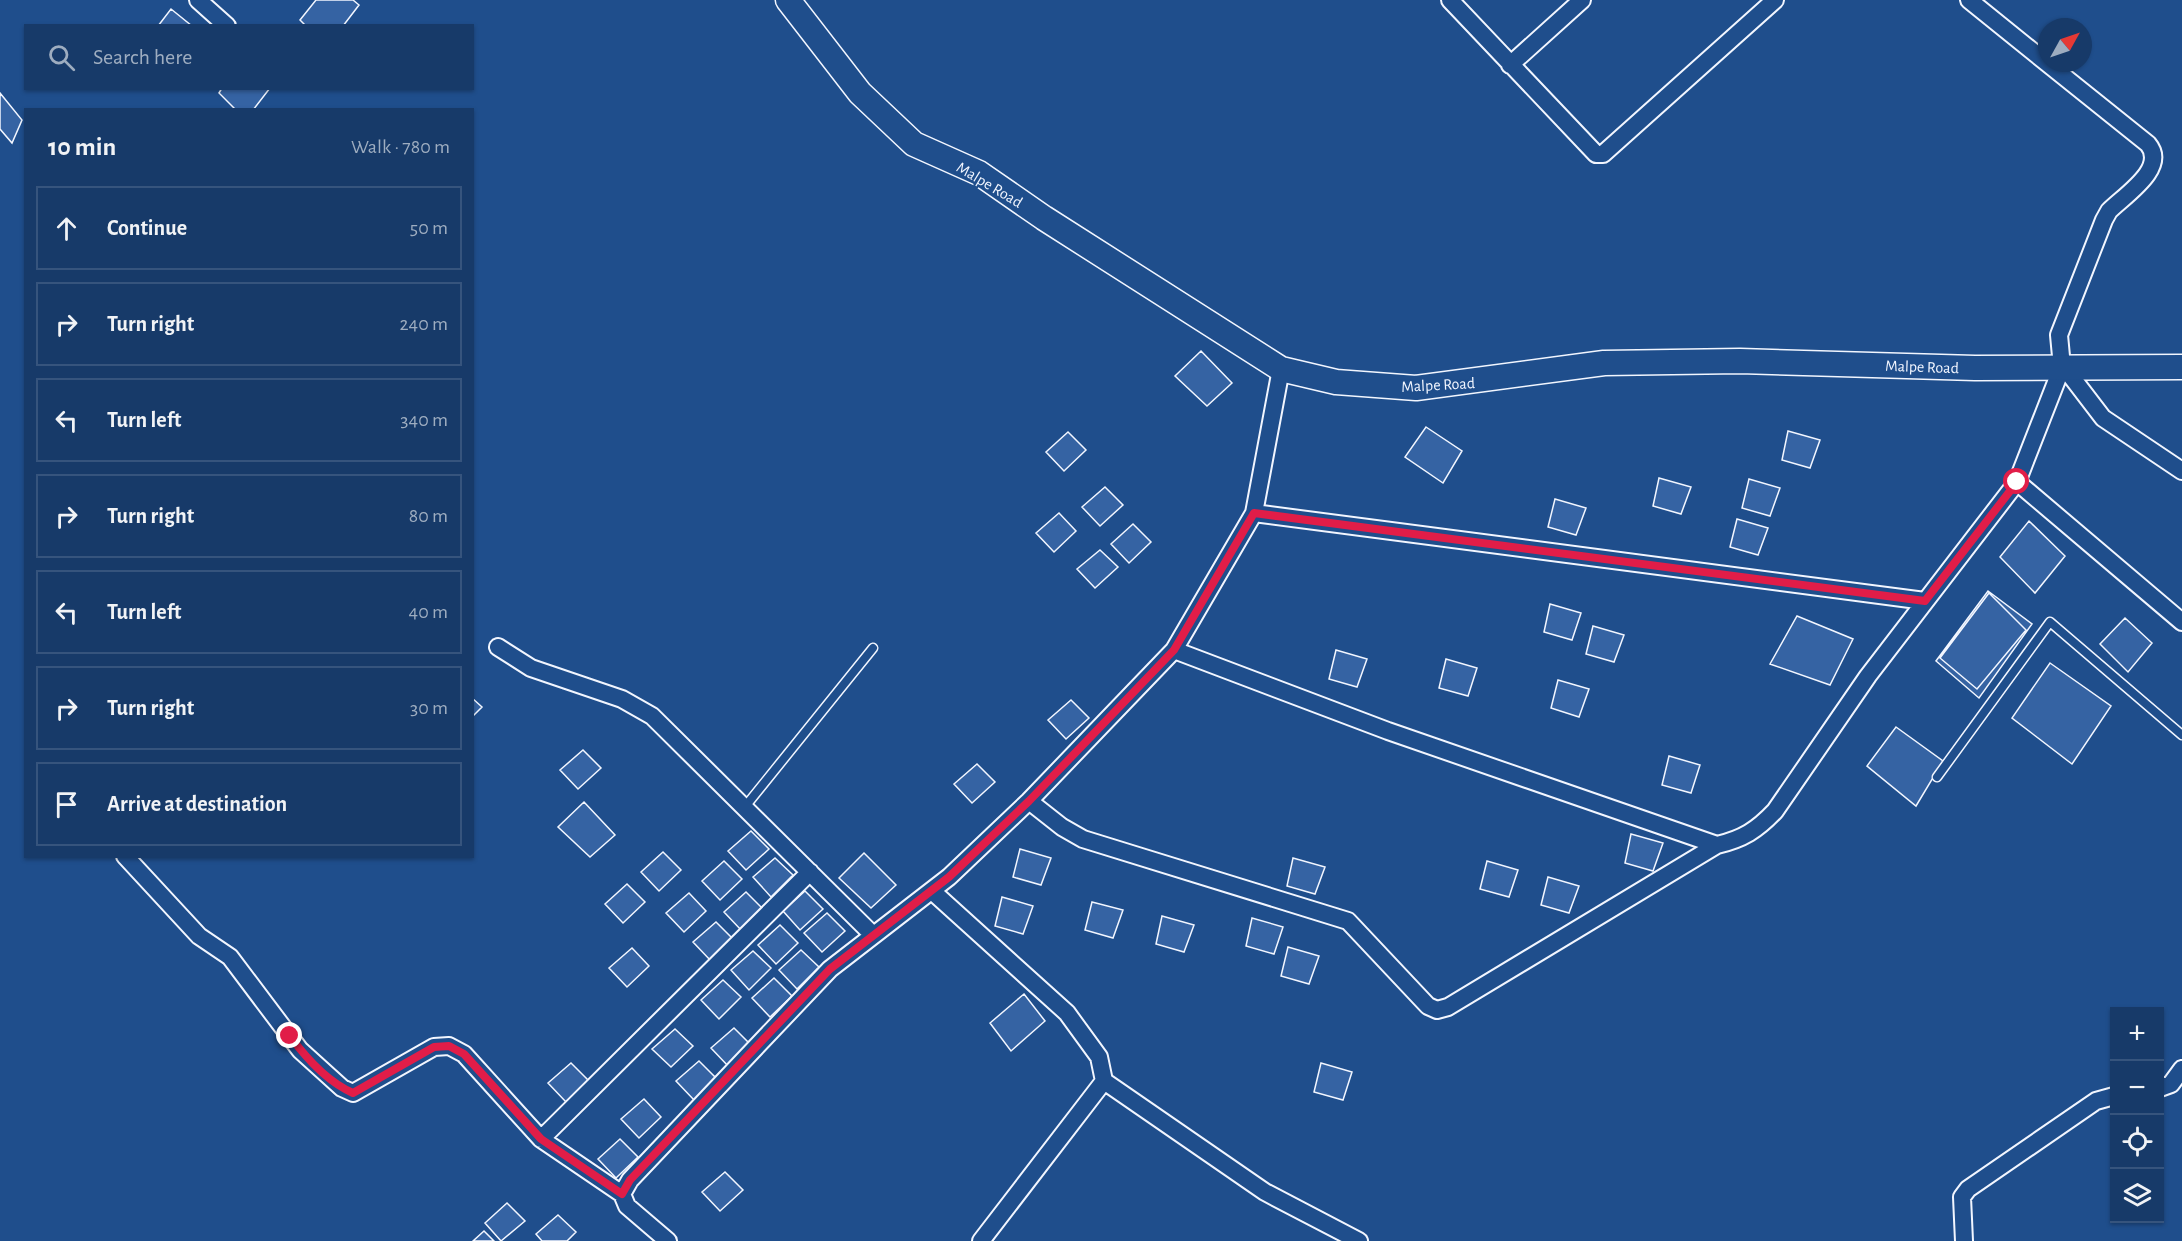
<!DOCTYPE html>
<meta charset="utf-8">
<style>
body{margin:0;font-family:"Alegreya Sans",sans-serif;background:#20416f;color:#f1f3f6}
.controls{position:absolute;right:18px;bottom:18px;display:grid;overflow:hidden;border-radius:0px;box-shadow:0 2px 4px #0004}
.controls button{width:54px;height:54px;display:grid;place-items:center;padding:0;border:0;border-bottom:2px solid #36547d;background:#173a69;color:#f1f3f6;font:30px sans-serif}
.compass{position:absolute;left:2038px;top:18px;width:54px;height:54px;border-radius:50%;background:#173a69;box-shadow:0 2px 4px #0004;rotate:50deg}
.stop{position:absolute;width:18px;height:18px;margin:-14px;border:4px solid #e11d48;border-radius:50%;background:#fff}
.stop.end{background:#e11d48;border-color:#fff;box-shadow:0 2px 6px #0008}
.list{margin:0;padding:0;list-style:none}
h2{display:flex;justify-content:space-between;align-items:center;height:78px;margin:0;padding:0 24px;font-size:26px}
h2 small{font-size:20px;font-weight:400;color:#9eadc0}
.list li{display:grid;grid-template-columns:39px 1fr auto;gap:18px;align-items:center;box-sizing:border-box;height:84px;margin:0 12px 12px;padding:0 12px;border:2px solid #36547d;border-radius:0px}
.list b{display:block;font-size:22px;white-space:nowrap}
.list em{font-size:20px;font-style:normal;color:#9eadc0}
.icon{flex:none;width:33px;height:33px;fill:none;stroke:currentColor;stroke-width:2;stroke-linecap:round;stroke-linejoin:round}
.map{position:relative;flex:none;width:2182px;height:1241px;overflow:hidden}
.search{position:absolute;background:#173a69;box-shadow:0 2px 4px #0004;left:24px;top:24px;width:450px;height:66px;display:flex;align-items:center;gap:15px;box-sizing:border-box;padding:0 21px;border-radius:0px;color:#9eadc0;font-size:22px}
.panel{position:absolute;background:#173a69;box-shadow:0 2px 4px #0004;left:24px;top:108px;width:450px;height:750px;border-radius:0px}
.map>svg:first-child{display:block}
.building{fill:#3563a3;stroke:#f2f6ff;stroke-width:1.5}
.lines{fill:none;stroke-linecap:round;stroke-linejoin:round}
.lane-casing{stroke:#f2f6ff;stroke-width:11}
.street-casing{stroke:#f2f6ff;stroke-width:20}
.secondary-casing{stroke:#f2f6ff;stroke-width:27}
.lane{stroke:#1f4e8c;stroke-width:8}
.street{stroke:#1f4e8c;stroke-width:16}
.secondary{stroke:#1f4e8c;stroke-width:24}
.route{stroke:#e11d48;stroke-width:8}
.labels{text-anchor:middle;stroke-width:4.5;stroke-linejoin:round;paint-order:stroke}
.street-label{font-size:16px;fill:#f2f6ff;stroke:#1f4e8c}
</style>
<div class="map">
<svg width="2182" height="1241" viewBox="0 0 2182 1241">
<rect width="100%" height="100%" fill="#1f4e8c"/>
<path class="building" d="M316 0H353L359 5 343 26H306L300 20Z
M171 9 192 26H158Z
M222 88H270L253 110H236L219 93Z
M0 93 22 120 12 143 0 129Z
M1201 351 1232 383 1207 406 1175 376Z
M1426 427 1462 451 1443 483 1405 457Z
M1788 431 1820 440 1810 468 1782 460Z
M1068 432 1086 450 1064 471 1046 452Z
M1659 478 1691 487 1681 514 1653 506Z
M1749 479 1780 488 1770 516 1742 508Z
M1105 487 1123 505 1100 526 1082 507Z
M1555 499 1586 508 1576 535 1548 527Z
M1059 513 1076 531 1054 552 1036 533Z
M1737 519 1768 528 1758 555 1730 547Z
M2029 521 2065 556 2035 593 2000 557Z
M1133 524 1151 542 1129 563 1111 544Z
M1100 550 1118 567 1095 588 1077 569Z
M1988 591 2032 624 1979 698 1936 661Z
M1989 593 2026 630 1977 689 1940 658Z
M1550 604 1581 613 1572 640 1544 632Z
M1797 616 1853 639 1830 685 1770 664Z
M2125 618 2152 643 2128 672 2100 644Z
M1593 626 1624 635 1614 662 1586 654Z
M1336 650 1367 659 1357 687 1329 679Z
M1446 659 1477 668 1468 696 1439 688Z
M2050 663 2111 706 2072 764 2012 718Z
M1558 680 1589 689 1579 717 1551 708Z
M472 698 482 707 472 717Z
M1071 700 1089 718 1066 739 1048 720Z
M1896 727 1943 761 1916 806 1867 766Z
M583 750 601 768 578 789 560 770Z
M1669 756 1700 765 1691 793 1662 785Z
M977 764 995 782 972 803 954 784Z
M584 802 615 835 590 857 558 827Z
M751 831 769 849 746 870 728 851Z
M1631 834 1663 843 1653 871 1625 863Z
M1020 849 1051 858 1041 885 1013 877Z
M663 852 681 870 659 891 641 872Z
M864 853 896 885 871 908 839 878Z
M775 858 793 875 771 897 753 877Z
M1293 858 1325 867 1315 894 1287 886Z
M724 861 742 879 720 900 702 881Z
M1487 861 1518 870 1509 897 1480 889Z
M1548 877 1579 886 1569 913 1541 905Z
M627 884 645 902 623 923 605 904Z
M805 891 823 909 800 930 783 911Z
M746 892 764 910 742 931 724 912Z
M689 893 706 911 684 932 666 913Z
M1002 897 1033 906 1023 934 995 926Z
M1092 902 1123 910 1113 938 1085 930Z
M827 913 845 931 822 952 804 933Z
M1162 916 1194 925 1184 952 1156 944Z
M1252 918 1283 927 1274 954 1246 946Z
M716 922 734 940 711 961 693 942Z
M780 925 798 943 776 964 758 945Z
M1288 947 1319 956 1309 984 1281 976Z
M632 948 649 966 627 987 609 968Z
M801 950 819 967 797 989 779 970Z
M753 951 771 968 749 990 731 970Z
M774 978 792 996 770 1017 752 998Z
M723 980 741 997 719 1019 701 1000Z
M1024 994 1045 1021 1011 1051 990 1023Z
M734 1028 752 1046 729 1067 711 1048Z
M675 1029 693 1046 671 1067 652 1049Z
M699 1061 717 1079 694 1100 676 1081Z
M571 1063 589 1081 566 1102 548 1083Z
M1321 1063 1352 1072 1343 1100 1314 1092Z
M644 1099 661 1117 639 1138 621 1119Z
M620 1139 638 1157 616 1178 598 1159Z
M725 1172 743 1190 720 1211 702 1192Z
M507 1203 525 1221 501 1241 485 1223Z
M558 1215 576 1232 567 1241H542L536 1234Z
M484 1231 494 1241H473Z"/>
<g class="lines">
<defs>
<path id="lane" d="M1937 777 2050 622 2182 735
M744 808 873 648"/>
<path id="street" d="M198 0 227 26
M1450 0 1596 154H1603L1775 0
M1969 0 2047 63
M1510 65 1582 0
M2064 367 2103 418 2182 471
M2017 482 2182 622
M1254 513 1925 601
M498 647 531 668 622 699 652 716 872 934
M1174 650 1388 731 1717 845C1743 839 1757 830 1775 811L1868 676 2017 482 2062 367 2059 335 2104 220 2109 211C2125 195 2168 168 2148 144L2047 63
M1029 801 1062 827 1083 839 1348 921 1428 1006 1437 1010 1448 1007 1717 845
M125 856 199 936 230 957 300 1050 342 1088 353 1093 434 1047 449 1046 464 1054 541 1139 622 1194
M932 891 1067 1013 1099 1057 1104 1081 981 1241
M1104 1081 1265 1192 1359 1241
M2160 1088 2171 1084 2182 1069
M541 1139 810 872
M668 1241 627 1206 622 1194 630 1180 830 969 949 877 1029 801 1174 650 1254 513 1281 369
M1964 1241 1962 1197 1968 1189 2096 1101 2114 1096"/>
<path id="secondary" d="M788 0 860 93 914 144 979 173 1044 218 1281 369 1336 382 1416 388 1604 363 1740 361 1975 368 2182 367"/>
</defs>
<use href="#lane" class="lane-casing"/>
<use href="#street" class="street-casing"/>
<use href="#secondary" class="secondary-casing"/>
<use href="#lane" class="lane"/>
<use href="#street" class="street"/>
<use href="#secondary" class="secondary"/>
</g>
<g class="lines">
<path class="route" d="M290 1036C306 1058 328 1082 353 1093L434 1047 449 1046 464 1054 541 1139 622 1194 630 1180 830 969 949 877 1029 801 1174 650 1254 513 1925 601 2017 482"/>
</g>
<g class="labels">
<g class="street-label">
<text transform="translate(990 184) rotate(31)" y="6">Malpe Road</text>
<text transform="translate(1922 366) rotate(2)" y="6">Malpe Road</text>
<text transform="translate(1438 384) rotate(-3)" y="6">Malpe Road</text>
</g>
</g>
</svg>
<div class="controls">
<button>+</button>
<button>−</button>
<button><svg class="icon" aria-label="locate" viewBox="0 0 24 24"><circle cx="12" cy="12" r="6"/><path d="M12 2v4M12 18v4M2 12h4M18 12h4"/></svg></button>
<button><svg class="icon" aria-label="layers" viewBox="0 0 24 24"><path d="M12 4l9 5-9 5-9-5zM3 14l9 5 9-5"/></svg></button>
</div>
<svg class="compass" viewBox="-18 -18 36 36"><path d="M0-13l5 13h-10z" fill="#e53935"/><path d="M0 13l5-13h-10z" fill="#9eadc0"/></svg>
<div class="stop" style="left:2017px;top:482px"></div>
<div class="stop end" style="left:290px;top:1036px"></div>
<div class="search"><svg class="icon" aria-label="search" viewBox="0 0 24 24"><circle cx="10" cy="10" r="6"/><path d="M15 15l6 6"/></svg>Search here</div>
<section class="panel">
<h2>10 min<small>Walk · 780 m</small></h2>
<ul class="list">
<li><svg class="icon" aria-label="ahead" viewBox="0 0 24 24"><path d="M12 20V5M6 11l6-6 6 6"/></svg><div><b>Continue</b></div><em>50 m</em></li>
<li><svg class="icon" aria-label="right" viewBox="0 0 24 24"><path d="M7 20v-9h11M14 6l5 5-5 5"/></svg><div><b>Turn right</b></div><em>240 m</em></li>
<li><svg class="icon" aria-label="left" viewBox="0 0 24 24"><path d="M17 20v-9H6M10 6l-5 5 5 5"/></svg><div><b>Turn left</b></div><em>340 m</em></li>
<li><svg class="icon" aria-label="right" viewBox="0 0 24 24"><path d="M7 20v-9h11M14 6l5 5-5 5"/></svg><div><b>Turn right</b></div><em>80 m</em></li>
<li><svg class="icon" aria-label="left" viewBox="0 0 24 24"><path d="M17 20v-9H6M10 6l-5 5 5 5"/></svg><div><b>Turn left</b></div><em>40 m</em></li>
<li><svg class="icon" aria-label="right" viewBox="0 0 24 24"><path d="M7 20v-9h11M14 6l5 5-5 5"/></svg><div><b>Turn right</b></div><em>30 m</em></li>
<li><svg class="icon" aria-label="arrive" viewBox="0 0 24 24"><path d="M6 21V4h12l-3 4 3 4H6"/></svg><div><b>Arrive at destination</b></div></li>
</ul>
</section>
</div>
